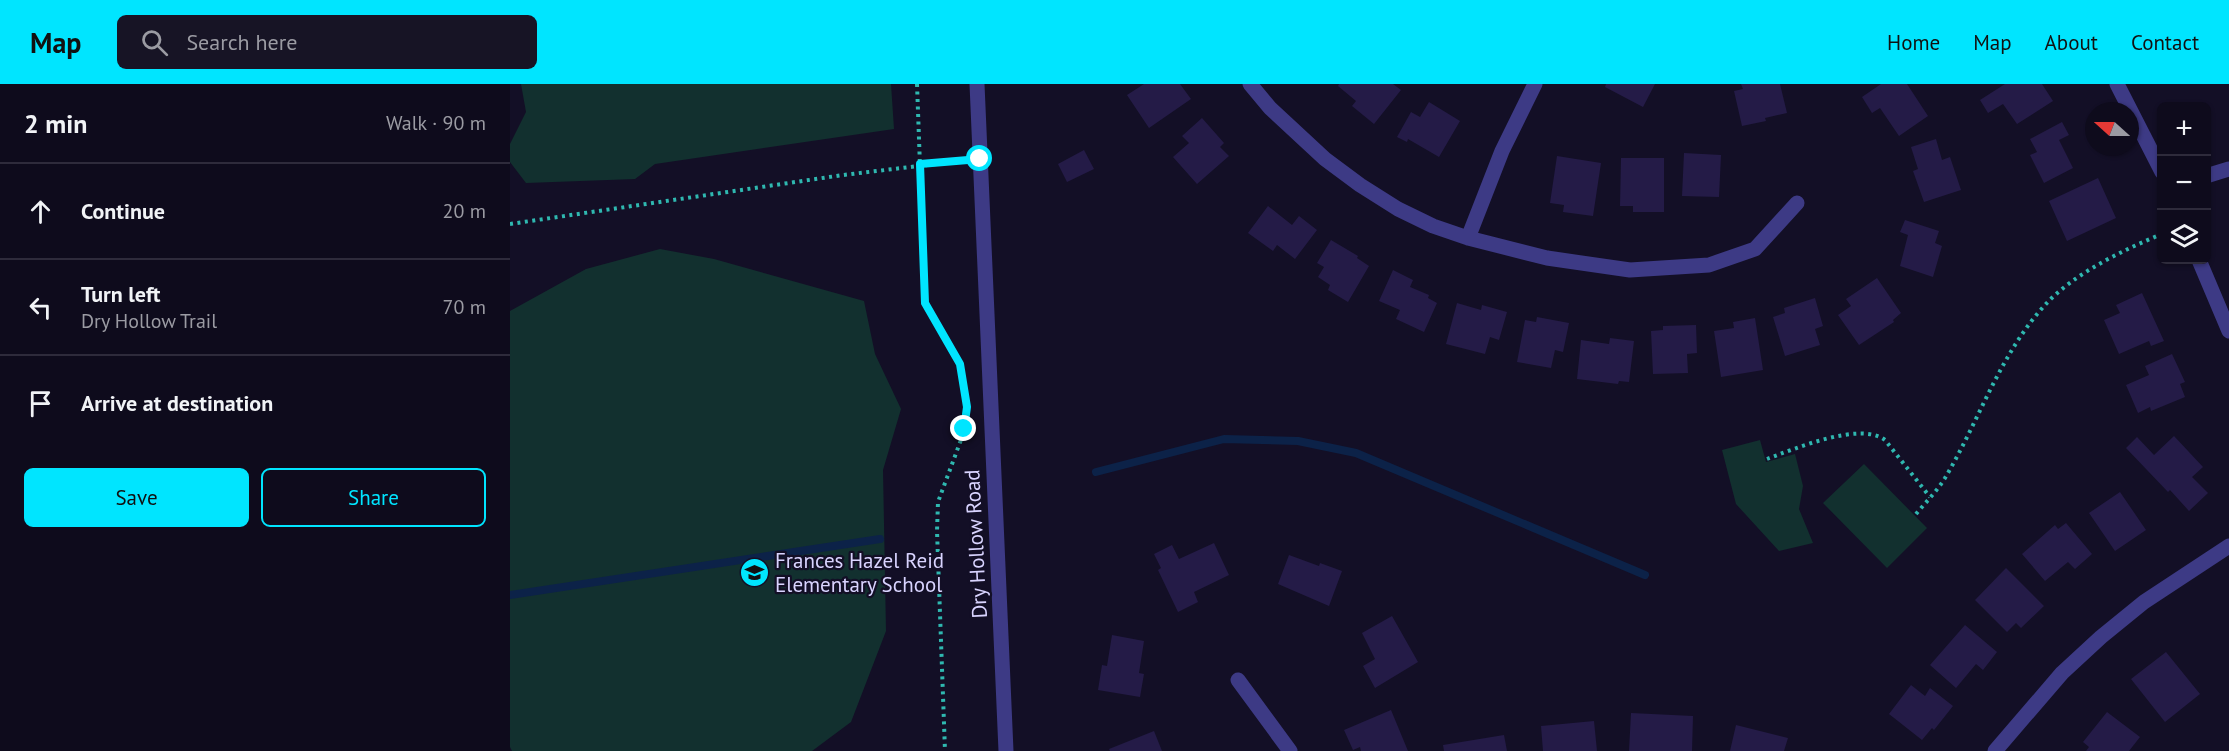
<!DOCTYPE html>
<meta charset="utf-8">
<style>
body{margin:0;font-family:"PT Sans",sans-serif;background:#171425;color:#f1f3f6}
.controls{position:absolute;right:18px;top:18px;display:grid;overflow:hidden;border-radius:9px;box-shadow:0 2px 4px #0004}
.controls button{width:54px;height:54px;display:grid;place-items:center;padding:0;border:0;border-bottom:2px solid #2e2b3b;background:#0e0b1c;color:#f1f3f6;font:30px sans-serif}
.compass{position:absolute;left:1575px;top:18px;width:54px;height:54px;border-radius:50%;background:#0e0b1c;box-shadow:0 2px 4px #0004;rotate:291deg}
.stop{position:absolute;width:18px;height:18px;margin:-14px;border:4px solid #00e5ff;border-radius:50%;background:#fff}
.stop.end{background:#00e5ff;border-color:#fff;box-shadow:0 2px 6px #0008}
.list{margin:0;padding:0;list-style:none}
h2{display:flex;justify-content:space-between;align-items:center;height:78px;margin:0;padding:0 24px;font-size:26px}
h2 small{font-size:20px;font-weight:400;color:#9b9ba3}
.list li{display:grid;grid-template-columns:39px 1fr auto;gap:18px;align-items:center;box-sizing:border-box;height:96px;padding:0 24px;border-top:2px solid #2e2b3b}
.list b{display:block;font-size:22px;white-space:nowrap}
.list p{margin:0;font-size:20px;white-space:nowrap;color:#9b9ba3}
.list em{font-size:20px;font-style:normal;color:#9b9ba3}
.actions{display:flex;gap:12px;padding:18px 24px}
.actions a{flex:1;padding:14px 0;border:2px solid #00e5ff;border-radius:9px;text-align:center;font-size:21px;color:#00e5ff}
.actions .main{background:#00e5ff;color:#111}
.icon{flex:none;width:33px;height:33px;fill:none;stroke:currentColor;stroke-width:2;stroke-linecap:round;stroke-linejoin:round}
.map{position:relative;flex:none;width:1719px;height:667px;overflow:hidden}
header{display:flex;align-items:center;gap:36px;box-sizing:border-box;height:84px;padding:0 30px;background:#00e5ff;color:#111}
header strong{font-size:28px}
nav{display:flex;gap:33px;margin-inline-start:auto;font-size:21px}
.search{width:420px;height:54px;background:#171425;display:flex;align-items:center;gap:15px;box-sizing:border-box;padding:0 21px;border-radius:9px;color:#9b9ba3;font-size:22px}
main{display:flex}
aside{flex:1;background:#0e0b1c}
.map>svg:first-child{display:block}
.green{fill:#12302f}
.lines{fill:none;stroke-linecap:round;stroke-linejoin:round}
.stream{stroke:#0c2248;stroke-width:8}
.building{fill:#241b47}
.path{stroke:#2fb8b0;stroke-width:4;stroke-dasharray:3 4.5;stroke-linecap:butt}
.minor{stroke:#3d3a85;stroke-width:15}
.route{stroke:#00e5ff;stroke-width:8}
.labels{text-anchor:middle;stroke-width:4.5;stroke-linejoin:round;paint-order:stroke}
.street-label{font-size:21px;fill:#d9d4ff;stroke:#130f26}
.poi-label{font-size:21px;fill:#d9d4ff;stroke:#130f26;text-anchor:start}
</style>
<header>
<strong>Map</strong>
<div class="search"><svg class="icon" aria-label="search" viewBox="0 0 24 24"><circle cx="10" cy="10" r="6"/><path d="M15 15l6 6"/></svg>Search here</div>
<nav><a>Home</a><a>Map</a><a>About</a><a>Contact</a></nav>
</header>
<main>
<aside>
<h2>2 min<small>Walk · 90 m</small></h2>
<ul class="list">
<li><svg class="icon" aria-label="ahead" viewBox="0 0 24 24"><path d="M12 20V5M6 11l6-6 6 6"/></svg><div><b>Continue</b></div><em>20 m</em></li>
<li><svg class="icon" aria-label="left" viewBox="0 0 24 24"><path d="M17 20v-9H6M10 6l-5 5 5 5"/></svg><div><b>Turn left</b><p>Dry Hollow Trail</p></div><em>70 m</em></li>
<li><svg class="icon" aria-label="arrive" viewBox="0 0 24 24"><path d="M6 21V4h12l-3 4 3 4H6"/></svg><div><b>Arrive at destination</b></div></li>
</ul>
<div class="actions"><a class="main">Save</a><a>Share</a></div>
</aside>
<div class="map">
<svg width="1719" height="667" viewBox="0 0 1719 667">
<rect width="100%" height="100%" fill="#130f26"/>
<path class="green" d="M11 0H381L384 45 145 80 125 95 16 99 0 78V60L16 28Z
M150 165 204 175 354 217 365 270 391 325 373 386 376 547 341 638 302 667H2L0 663V227L76 185Z
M1250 356 1256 378 1285 370 1293 402 1289 425 1303 459 1269 467 1226 420 1212 366Z
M1354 380 1417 444 1377 484 1313 419Z"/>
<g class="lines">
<path class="stream" d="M586 388 714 355 788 357 846 369 1135 491
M0 511 370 455"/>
</g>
<path class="building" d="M634 0H670L681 15 639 44 617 11Z
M829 0H883L891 6 864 40 842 22 846 17 828 2Z
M1096 0H1145L1133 23 1095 3Z
M1231 0H1270L1277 29 1255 34 1256 37 1232 42 1224 7 1233 5Z
M1371 0H1397L1418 32 1389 52 1370 24 1362 29 1352 13Z
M1495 0H1532L1543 17 1507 40 1493 20 1478 29 1470 16Z
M919 18 950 37 929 73 898 55 897 58 887 53 901 28 910 33Z
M692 34 714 59 710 63 719 72 687 100 663 73 679 59 672 52Z
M1552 38 1559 51 1549 56 1563 84 1534 99 1520 71 1527 68 1520 55Z
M1426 55 1432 76 1440 73 1451 106 1414 118 1403 87 1408 85 1401 63Z
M574 66 584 85 557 98 548 80Z
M1174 69 1211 71 1209 113 1172 112Z
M1047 72 1091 79 1083 132 1053 128 1054 121 1040 119Z
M1111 74H1154V128H1123V122H1110Z
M1588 94 1606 134 1557 157 1539 117Z
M758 122 782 141 789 132 807 146 785 175 767 161 763 167 738 149Z
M1395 136 1429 147 1425 159 1432 162 1423 193 1390 182 1398 151 1390 148Z
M821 156 848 172 847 174 859 182 838 218 818 206 820 201 808 193 814 183 807 179Z
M883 186 903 196 900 203 919 211 918 214 927 219 914 248 886 235 890 226 869 217Z
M1367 194 1391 229 1383 236 1384 238 1349 261 1328 231 1341 222 1336 215Z
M1632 209 1654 257 1641 262 1639 257 1609 270 1594 236 1610 229 1606 221Z
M1305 214 1313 242 1305 245 1310 261 1275 272 1263 233 1275 229 1274 224Z
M947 219 971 226 972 221 997 228 989 256 980 253 975 270 936 260Z
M1027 233 1059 239 1053 268 1045 266 1041 284 1007 278 1015 236 1026 238Z
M1245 234 1253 286 1211 293 1204 247 1224 244 1223 238Z
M1186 241 1187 269 1177 270 1178 289 1143 290 1141 247 1153 246V242Z
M1100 254 1124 257 1119 298 1109 297 1108 300 1067 295 1071 256 1099 260Z
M1662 270 1675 298 1670 300 1675 313 1641 327 1640 323 1628 329 1616 301 1639 291 1635 282Z
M1664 352 1693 383 1682 393 1698 409 1679 427 1660 406 1658 408 1616 364 1627 353 1644 371Z
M1610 408 1636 446 1605 467 1579 429Z
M1556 439 1582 470 1565 485 1558 478 1535 497 1512 470 1545 441 1548 445Z
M704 459 719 491 684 508 688 518 668 528 648 486 651 484 644 470 662 461 669 475Z
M779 471 809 482 810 479 832 487 819 522 768 500Z
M1496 484 1534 522 1511 544 1506 539 1497 548 1465 516Z
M882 532 908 578 865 604 853 582 865 575 852 549Z
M1455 541 1487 568 1473 586 1466 580 1446 604 1420 581Z
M602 551 634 557 629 589 634 590 630 613 588 606 592 581 597 582Z
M1656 568 1690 610 1655 638 1621 595Z
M1401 601 1415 612 1420 604 1443 622 1424 646 1422 644 1412 656 1379 630Z
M881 626 898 667H851L850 663 843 666 834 646Z
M1597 628 1630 653 1619 667H1576L1579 663 1573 658Z
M1121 629 1183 632 1182 667H1119Z
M1084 637 1087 667H1033L1031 642Z
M1226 641 1278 654 1274 667H1220Z
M644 647 652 667H600L599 665Z
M994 651 997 667H934L933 661Z"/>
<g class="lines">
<path class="path" d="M407 0 415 219 423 235 450 280 457 323 455 345 428 418 427 447 435 667
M0 140 333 91 451 77
M1257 375C1284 365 1350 337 1375 356L1420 413
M1406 430C1416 418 1427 407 1435 394 1469 337 1490 270 1535 221 1563 190 1613 166 1652 150"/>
<path class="minor" d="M467 0 496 667
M740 0 760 24 815 75 850 101 888 125 923 142 958 154 1037 174 1120 186 1199 181 1245 165 1287 119
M1607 0 1652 88
M1696 92 1719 85
M958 154 992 67 1025 0
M1689 176 1719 247
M728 596 780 667
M1485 667 1552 589 1591 553 1634 518 1719 462"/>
</g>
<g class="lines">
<path class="route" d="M454 345 457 323 450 280 415 219 410 80 470 75"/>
</g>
<defs>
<symbol id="school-disc" viewBox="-11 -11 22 22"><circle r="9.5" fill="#00e5ff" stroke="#130f26"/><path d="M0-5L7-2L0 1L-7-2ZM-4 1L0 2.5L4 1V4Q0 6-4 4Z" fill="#111"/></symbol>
</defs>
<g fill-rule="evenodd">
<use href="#school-disc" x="228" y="472" width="33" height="33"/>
</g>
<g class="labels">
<g class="street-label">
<text transform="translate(466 460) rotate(-93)" y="7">Dry Hollow Road</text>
</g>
<g class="poi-label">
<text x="265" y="484">Frances Hazel Reid<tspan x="265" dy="24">Elementary School</tspan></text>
</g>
</g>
</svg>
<div class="controls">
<button>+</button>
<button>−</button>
<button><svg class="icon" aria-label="layers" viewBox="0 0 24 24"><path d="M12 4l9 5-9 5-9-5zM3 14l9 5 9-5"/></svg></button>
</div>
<svg class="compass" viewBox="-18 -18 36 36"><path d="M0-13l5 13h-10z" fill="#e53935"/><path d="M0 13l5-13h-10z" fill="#9b9ba3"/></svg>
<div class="stop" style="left:470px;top:75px"></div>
<div class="stop end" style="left:454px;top:345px"></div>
</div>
</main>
